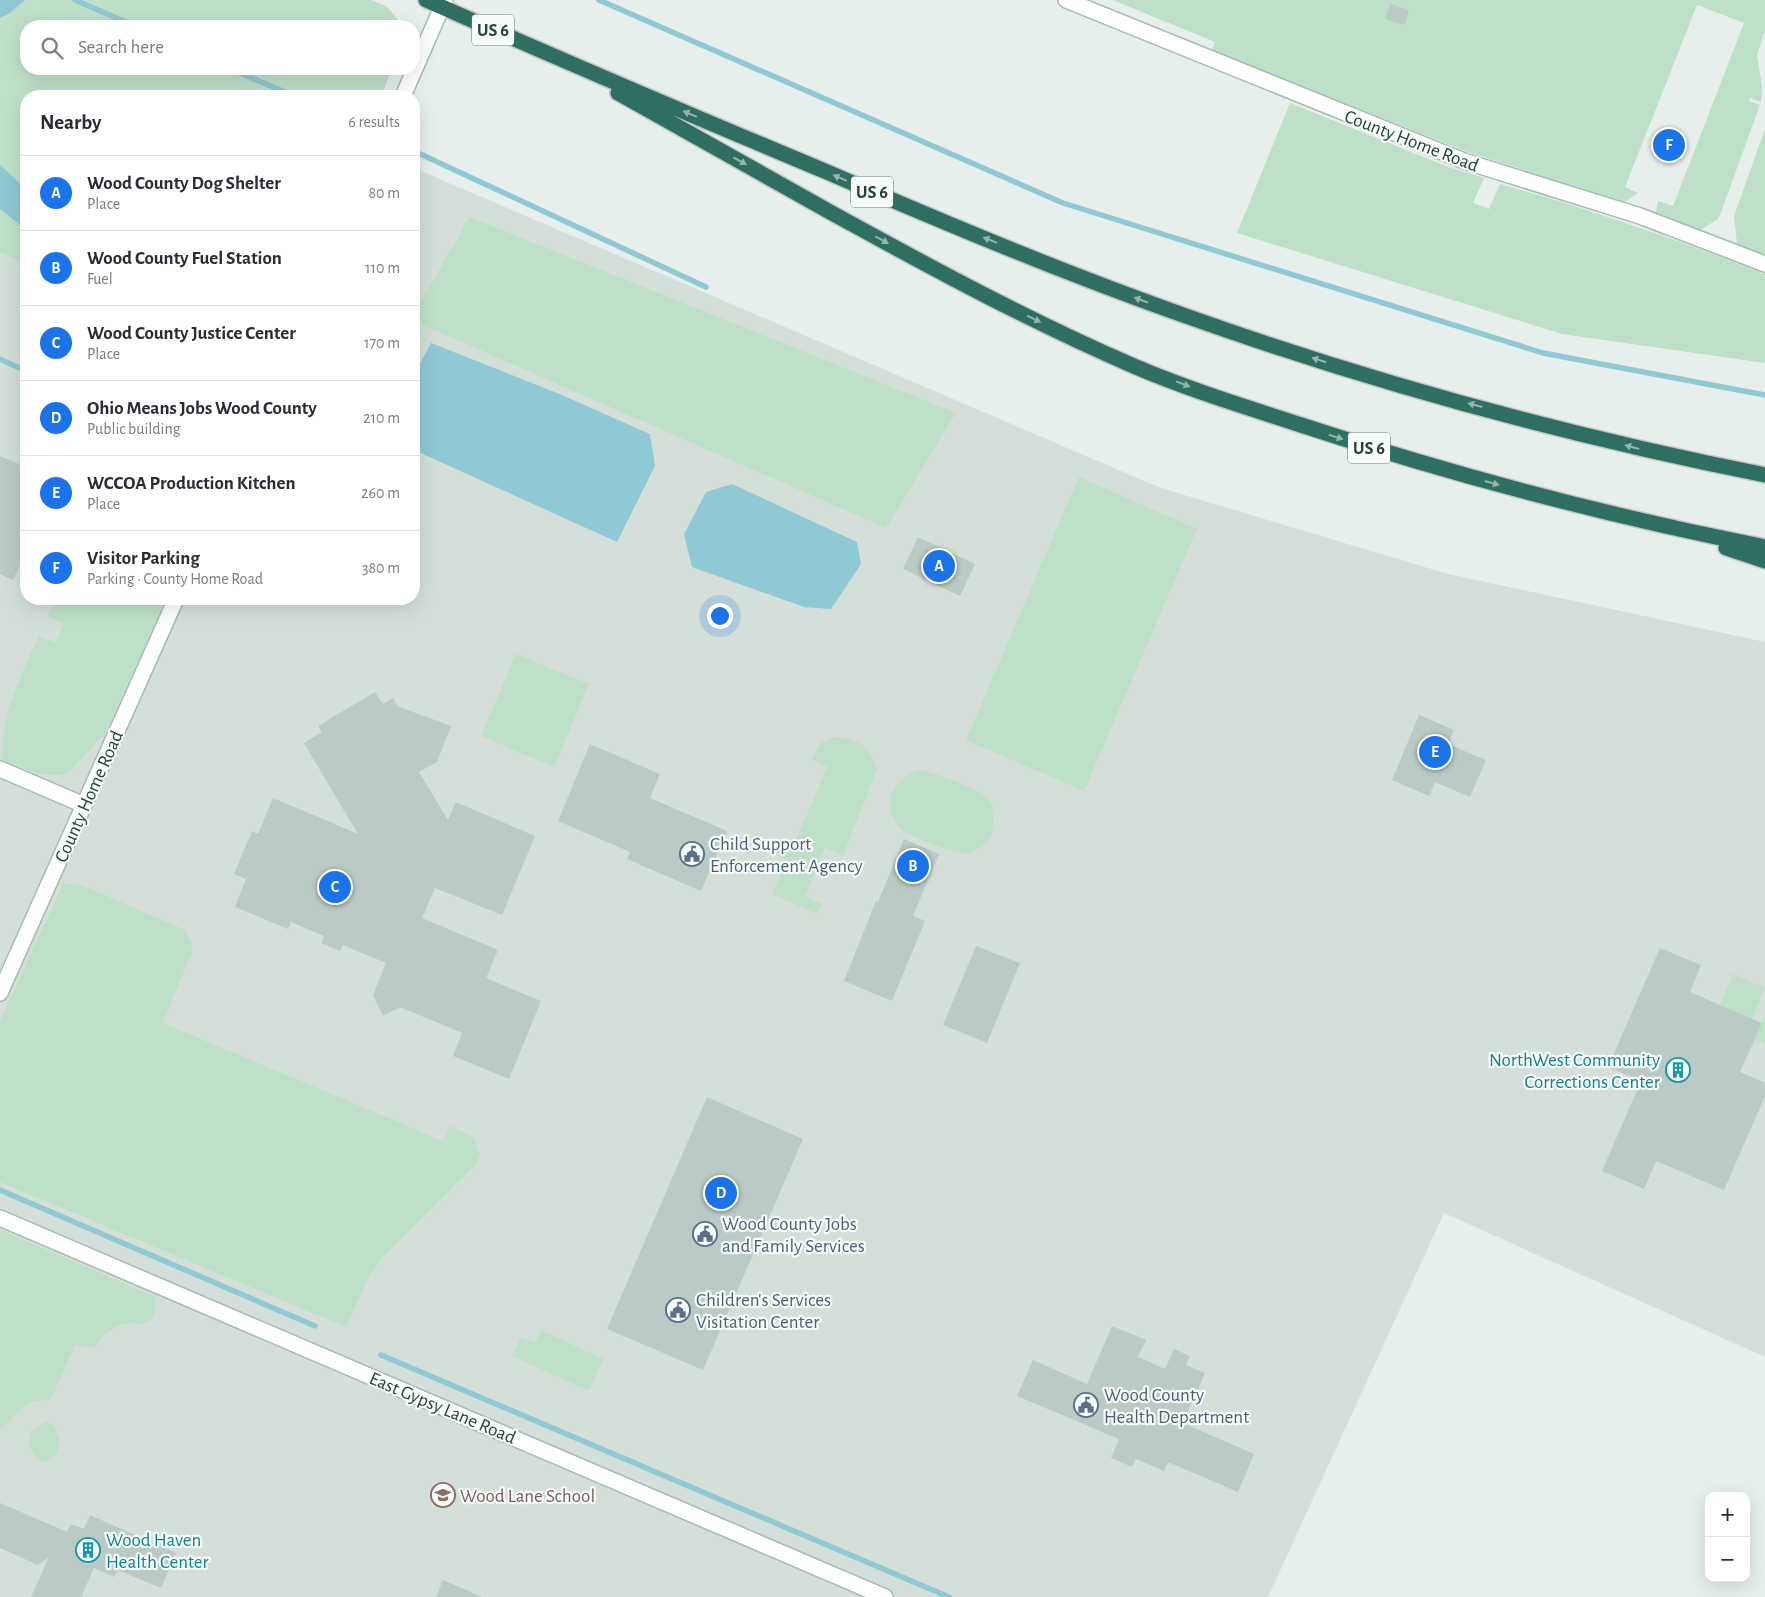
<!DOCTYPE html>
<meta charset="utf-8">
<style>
body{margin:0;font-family:"Alegreya Sans",sans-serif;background:#f7f7f7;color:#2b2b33}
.controls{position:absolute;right:15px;bottom:15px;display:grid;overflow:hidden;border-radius:10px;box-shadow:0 5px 20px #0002}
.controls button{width:45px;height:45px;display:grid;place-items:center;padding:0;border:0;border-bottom:1px solid #e1e1e2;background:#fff;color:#2b2b33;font:25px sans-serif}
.you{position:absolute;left:719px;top:615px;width:18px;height:18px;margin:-12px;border:4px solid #fff;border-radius:50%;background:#1a73e8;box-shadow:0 0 0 8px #1a73e833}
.badge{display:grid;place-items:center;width:32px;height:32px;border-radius:50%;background:#1a73e8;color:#fff;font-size:16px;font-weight:700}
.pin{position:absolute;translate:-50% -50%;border:2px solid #fff;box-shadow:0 1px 5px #0006}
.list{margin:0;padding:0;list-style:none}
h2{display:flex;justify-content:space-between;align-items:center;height:65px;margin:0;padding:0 20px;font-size:21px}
h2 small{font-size:16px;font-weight:400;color:#7c7c81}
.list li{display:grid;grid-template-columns:32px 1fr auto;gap:15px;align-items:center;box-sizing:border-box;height:75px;padding:0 20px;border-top:1px solid #e1e1e2}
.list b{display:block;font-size:19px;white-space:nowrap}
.list p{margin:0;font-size:16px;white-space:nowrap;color:#7c7c81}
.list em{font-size:16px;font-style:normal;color:#7c7c81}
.icon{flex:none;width:28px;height:28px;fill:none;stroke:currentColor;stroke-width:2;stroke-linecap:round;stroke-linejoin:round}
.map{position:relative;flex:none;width:1765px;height:1597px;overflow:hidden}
.search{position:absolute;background:#fff;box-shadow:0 5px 20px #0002;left:20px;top:20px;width:400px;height:55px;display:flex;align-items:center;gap:12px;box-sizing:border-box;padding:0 18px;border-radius:20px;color:#7c7c81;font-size:19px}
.panel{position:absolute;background:#fff;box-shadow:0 5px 20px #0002;left:20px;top:90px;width:400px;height:515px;border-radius:20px}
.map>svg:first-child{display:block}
.built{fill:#d4dfda}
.green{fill:#bfe0c8}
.water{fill:#8ec9d4}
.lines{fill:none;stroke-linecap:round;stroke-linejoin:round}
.stream{stroke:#8ec9d4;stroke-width:5.5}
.building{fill:#bbcac4}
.secondary-casing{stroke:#a4bbb3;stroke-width:18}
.highway-casing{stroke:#c2cac8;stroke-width:18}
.secondary{stroke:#fff;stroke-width:15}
.highway{stroke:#2f6f62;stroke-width:15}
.oneway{fill:#93b5ae}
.labels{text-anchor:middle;stroke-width:4.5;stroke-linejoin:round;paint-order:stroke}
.shield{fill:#f7fbf9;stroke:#637a73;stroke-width:1}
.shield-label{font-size:18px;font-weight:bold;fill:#24423a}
.street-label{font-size:19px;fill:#24423a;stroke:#f7fbf9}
.service-label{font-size:19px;fill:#4e5e75;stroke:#f7fbf9;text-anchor:start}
.culture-label{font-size:19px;fill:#0d838f;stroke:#f7fbf9;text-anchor:end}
.education-label{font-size:19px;fill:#785e54;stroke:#f7fbf9;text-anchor:start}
</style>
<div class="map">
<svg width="1765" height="1597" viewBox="0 0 1765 1597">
<rect width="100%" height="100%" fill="#e6efeb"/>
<path class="built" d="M414 168 1161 488 1448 574 1765 642V1357L1444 1213 1268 1597H0V252L26 264V599H414Z"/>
<path class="green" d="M0 0H371L386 6 400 22 401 26H26V69H392L381 96H26V264L0 252Z
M1113 0H1765V31L1757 55 1762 87 1761 102 1750 98 1749 101 1760 105 1721 212 1718 219 1700 230 1656 213 1658 201 1673 206 1744 23 1697 5 1625 187 1638 193 1624 202 1465 151 1212 50 1215 42Z
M1290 103 1443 165 1484 178 1473 203 1489 209 1500 184C1590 209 1677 240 1765 274V363L1562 334 1237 233Z
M1765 129V255L1737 244 1734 216Z
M470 217 956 413 886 528 414 321V313Z
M1079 477 1197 529 1084 791 966 740Z
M56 599H166L106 732 72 769 61 775 39 774 2 760C0 719 22 672 39 636L55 643 64 624 48 616Z
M516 654 589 684 554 767 481 736Z
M837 737C860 739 870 747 877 769L843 856 825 848 805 896 823 904 817 914 772 894 787 860 774 854 780 840 794 845 827 767 812 759 821 742Z
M919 769C932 772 979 789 987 798 996 808 996 831 987 842 983 847 974 851 968 854 949 851 913 840 899 827 896 824 895 821 893 817 883 794 900 778 919 769Z
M77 883 185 930 191 941 192 952 163 1023 443 1141 451 1126 474 1138 480 1154 476 1165 384 1256 370 1274 346 1327 0 1182V1021L63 884Z
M1733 974 1765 988 1752 1019 1720 1005Z
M1765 1016V1044L1755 1039Z
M0 1230 156 1297 154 1317C139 1329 140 1321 124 1324 112 1327 102 1338 94 1347L75 1345 51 1399C15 1402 24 1413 0 1429Z
M541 1330 603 1359 589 1391 512 1356 521 1337 535 1343Z
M46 1422 53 1424 59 1439 57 1453 47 1462C30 1459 24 1441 34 1428Z"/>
<path class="water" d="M0 0H25L10 13 0 18Z
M0 165 26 189V230L0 209Z
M431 343 557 393 650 434 655 466 617 542 414 450V375Z
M732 484 857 542 861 564 831 609 804 607 692 567 684 534 706 492Z"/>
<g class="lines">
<path class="stream" d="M75 0 135 26
M599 0 1063 203 1543 353 1765 395
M231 69 294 96
M416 152 706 287
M0 359 26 371
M0 1190 315 1326
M381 1355 949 1597"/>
</g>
<path class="building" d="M1390 4 1409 10 1405 25 1385 19Z
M0 456 26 467V551L13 580 0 574Z
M918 537 975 564 960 596 903 569Z
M375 692 383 704 393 698 397 706 451 726 437 762 419 772 448 820 456 802 535 836 502 915 435 888 422 918 498 950 486 978 541 1001 509 1079 453 1056 462 1033 400 1007 383 1016 373 995 386 963 343 945 340 951 321 943 324 936 291 922 288 929 235 907 246 879 234 874 252 831 258 834 273 798 358 834 304 743 322 732 318 726Z
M1419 715 1454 730 1448 744 1486 760 1470 797 1435 782 1429 796 1392 780Z
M590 744 660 774 650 798 727 831 701 891 627 859 630 852 558 821Z
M904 839 939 854 913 916 925 921 892 1001 844 981 876 901 878 902Z
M976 946 1020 963 987 1043 943 1025Z
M1660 948 1701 965 1690 992 1762 1023 1740 1072 1765 1083V1096L1724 1190 1656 1161 1644 1189 1602 1171 1641 1081 1608 1067Z
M707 1097 803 1139 703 1370 607 1329Z
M1112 1326 1146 1340 1138 1357 1165 1369 1174 1349 1190 1356 1186 1365 1205 1373 1183 1423 1254 1454 1238 1492 1168 1462 1164 1471 1136 1459 1132 1467 1111 1458 1119 1439 1017 1396 1033 1360 1087 1384Z
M0 1503 67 1532 71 1524 84 1529 90 1515 176 1553 161 1588 118 1570 114 1577 94 1568 81 1597H31L49 1557 38 1565 0 1548Z
M443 1580 482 1597H436Z"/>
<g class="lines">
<defs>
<path id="secondary" d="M1066 0 1464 161 1640 216 1765 264
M403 96 445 0
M0 769 84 805
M0 993 176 599
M0 1218 885 1597"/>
<path id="highway" d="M426 0C559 59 693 116 827 172 945 223 1064 273 1186 316 1374 383 1569 436 1765 475
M618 93C689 133 760 172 830 212 930 267 1031 322 1136 367 1190 390 1246 407 1301 425 1453 475 1608 516 1765 547
M1726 548 1765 561"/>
</defs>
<use href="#secondary" class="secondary-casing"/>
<use href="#highway" class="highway-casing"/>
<use href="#secondary" class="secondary"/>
<use href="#highway" class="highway"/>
</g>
<defs><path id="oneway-solid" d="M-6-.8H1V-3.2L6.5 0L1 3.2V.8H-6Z" transform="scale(1.25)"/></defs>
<g class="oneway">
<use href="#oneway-solid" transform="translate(690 114) rotate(-157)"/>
<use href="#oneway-solid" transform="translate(740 161) rotate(29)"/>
<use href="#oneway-solid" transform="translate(840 178) rotate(-157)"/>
<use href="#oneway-solid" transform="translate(882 240) rotate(29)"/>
<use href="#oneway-solid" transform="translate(990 240) rotate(-158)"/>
<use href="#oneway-solid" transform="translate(1141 300) rotate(-159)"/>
<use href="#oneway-solid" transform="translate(1034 319) rotate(26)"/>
<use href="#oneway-solid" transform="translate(1319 360) rotate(-162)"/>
<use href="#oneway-solid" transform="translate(1183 384) rotate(21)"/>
<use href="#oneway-solid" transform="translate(1475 405) rotate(-165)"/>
<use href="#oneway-solid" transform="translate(1336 437) rotate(18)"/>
<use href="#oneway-solid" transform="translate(1632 447) rotate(-165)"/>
<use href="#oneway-solid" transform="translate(1492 483) rotate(16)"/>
</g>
<defs>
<symbol id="civic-ring" viewBox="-11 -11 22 22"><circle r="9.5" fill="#f7fbf9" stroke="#5c6f8a" stroke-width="1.5"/><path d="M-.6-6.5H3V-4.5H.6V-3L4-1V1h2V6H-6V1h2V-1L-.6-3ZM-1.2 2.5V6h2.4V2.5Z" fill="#5c6f8a"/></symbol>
<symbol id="building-ring" viewBox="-11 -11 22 22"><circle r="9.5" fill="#f7fbf9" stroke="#0f9aa8" stroke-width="1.5"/><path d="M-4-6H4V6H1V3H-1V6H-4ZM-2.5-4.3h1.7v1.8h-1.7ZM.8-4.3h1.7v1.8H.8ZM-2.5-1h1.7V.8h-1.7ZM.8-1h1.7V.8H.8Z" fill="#0f9aa8"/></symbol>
<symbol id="school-ring" viewBox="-11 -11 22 22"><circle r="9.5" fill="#f7fbf9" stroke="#8d6e63" stroke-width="1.5"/><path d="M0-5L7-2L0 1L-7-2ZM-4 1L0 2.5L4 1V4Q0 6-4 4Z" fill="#8d6e63"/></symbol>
</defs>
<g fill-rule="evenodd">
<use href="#civic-ring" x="678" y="840" width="28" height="28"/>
<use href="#building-ring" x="1664" y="1056" width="28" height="28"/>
<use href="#civic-ring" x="691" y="1220" width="28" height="28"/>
<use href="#civic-ring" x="664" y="1296" width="28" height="28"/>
<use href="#civic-ring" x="1072" y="1391" width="28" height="28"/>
<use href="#school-ring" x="429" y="1481" width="28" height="28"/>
<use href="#building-ring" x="74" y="1536" width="28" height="28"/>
</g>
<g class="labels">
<g class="shield">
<rect x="472" y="14.5" width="42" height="31" rx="4"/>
<rect x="851" y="176.5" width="42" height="31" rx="4"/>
<rect x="1348" y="432.5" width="42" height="31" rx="4"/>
</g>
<g class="shield-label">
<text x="493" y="36">US 6</text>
<text x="872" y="198">US 6</text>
<text x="1369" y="454">US 6</text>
</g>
<g class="street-label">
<text transform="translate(1412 140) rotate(21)" y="7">County Home Road</text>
<text transform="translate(88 796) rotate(-66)" y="7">County Home Road</text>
<text transform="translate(443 1407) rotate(23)" y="7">East Gypsy Lane Road</text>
</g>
<g class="service-label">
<text x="710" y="850">Child Support<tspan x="710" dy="22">Enforcement Agency</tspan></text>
<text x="722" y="1230">Wood County Jobs<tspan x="722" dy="22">and Family Services</tspan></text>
<text x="696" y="1306">Children's Services<tspan x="696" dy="22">Visitation Center</tspan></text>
<text x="1104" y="1401">Wood County<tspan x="1104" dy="22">Health Department</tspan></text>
</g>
<g class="culture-label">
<text x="1660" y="1066">NorthWest Community<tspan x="1660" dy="22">Corrections Center</tspan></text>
<text x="106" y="1546" text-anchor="start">Wood Haven<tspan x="106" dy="22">Health Center</tspan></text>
</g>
<g class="education-label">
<text x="460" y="1502">Wood Lane School</text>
</g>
</g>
</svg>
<div class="controls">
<button>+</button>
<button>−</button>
</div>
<div class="you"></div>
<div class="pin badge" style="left:939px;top:566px">A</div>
<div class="pin badge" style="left:913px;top:866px">B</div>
<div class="pin badge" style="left:335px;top:887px">C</div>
<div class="pin badge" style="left:721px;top:1193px">D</div>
<div class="pin badge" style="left:1435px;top:752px">E</div>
<div class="pin badge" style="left:1669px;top:145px">F</div>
<div class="search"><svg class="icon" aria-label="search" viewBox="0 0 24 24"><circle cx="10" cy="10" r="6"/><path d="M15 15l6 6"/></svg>Search here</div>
<section class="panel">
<h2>Nearby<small>6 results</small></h2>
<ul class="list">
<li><span class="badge">A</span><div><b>Wood County Dog Shelter</b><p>Place</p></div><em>80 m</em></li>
<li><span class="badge">B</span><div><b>Wood County Fuel Station</b><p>Fuel</p></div><em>110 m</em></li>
<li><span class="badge">C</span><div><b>Wood County Justice Center</b><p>Place</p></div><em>170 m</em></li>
<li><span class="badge">D</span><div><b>Ohio Means Jobs Wood County</b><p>Public building</p></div><em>210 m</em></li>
<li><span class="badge">E</span><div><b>WCCOA Production Kitchen</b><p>Place</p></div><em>260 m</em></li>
<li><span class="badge">F</span><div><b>Visitor Parking</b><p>Parking · County Home Road</p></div><em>380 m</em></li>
</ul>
</section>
</div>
